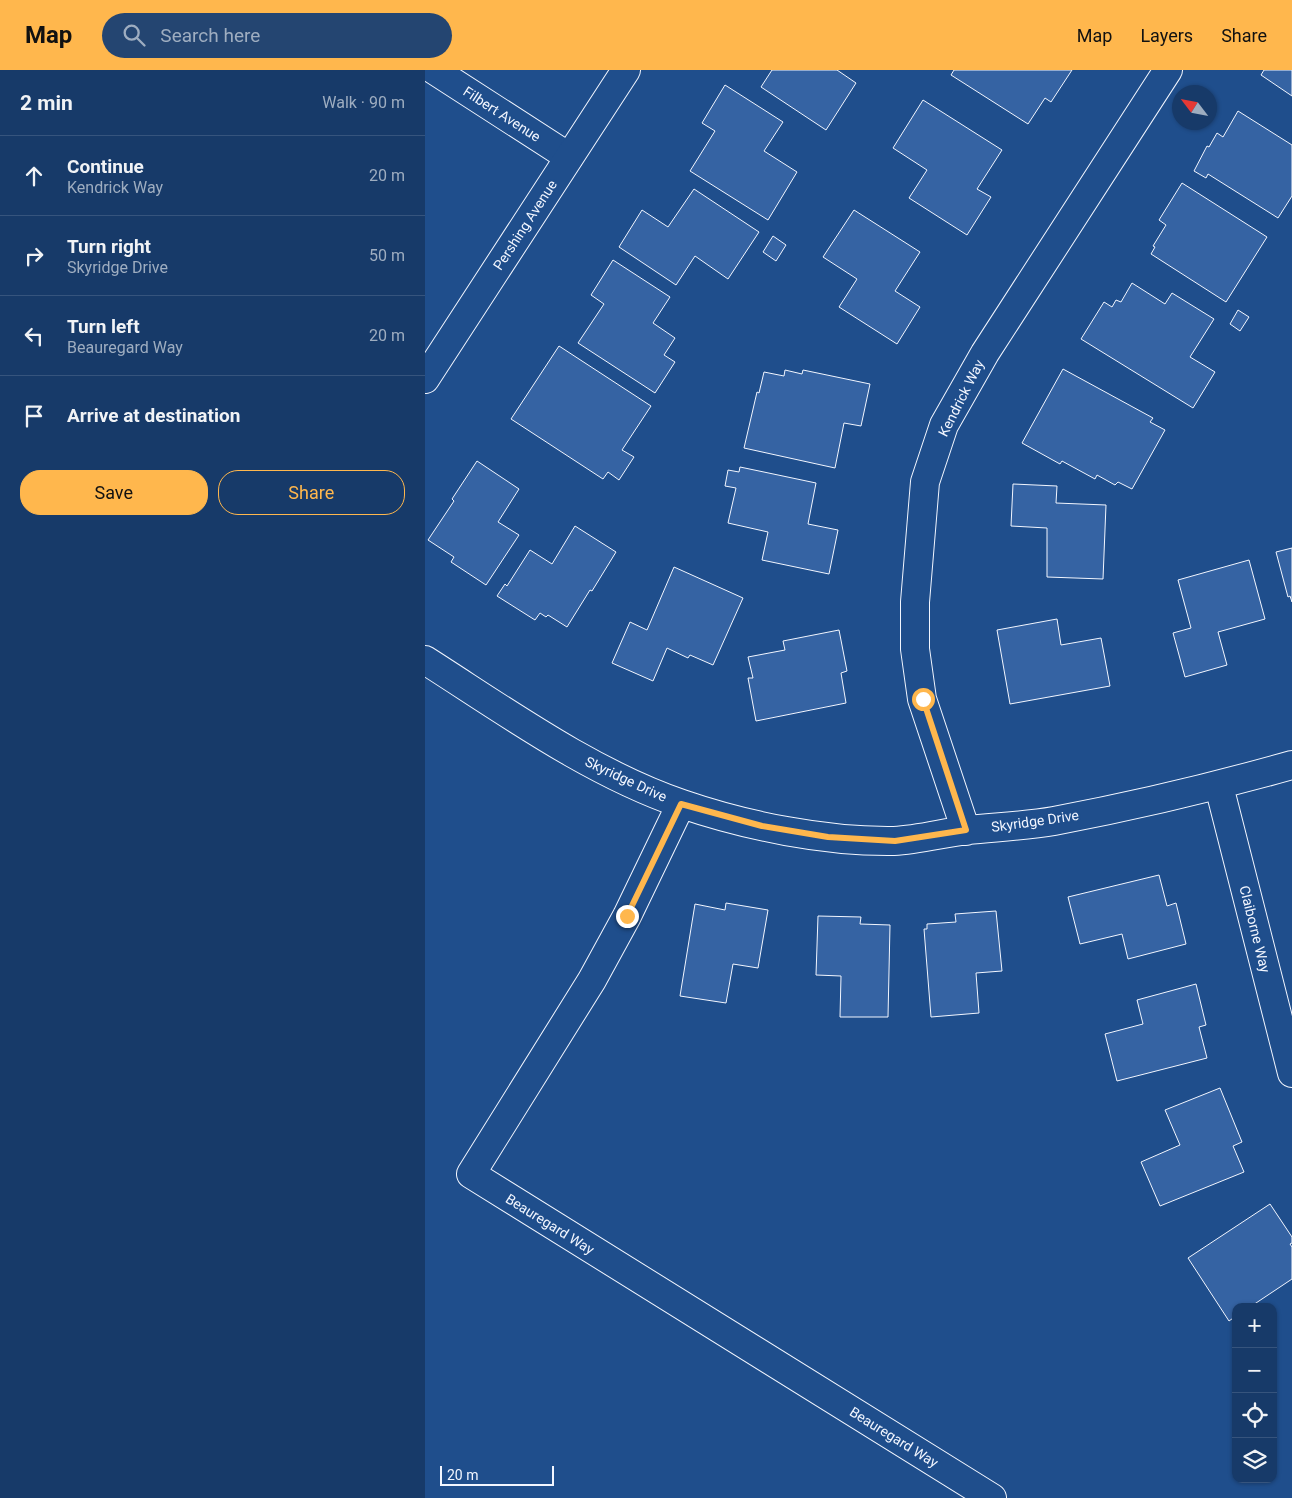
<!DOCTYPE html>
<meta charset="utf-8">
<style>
body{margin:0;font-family:Roboto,sans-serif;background:#244571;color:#f1f3f6}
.controls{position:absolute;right:15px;bottom:15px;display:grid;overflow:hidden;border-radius:10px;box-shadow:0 1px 4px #0004}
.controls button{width:45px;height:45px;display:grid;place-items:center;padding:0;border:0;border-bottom:1px solid #36547d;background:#173a69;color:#f1f3f6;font:25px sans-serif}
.compass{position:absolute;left:747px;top:15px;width:45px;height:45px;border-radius:50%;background:#173a69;box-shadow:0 1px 4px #0004;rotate:302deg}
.scale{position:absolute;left:15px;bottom:12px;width:114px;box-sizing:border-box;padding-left:5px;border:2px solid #f2f6ff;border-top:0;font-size:14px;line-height:18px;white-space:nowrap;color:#f2f6ff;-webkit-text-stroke:4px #1f4e8c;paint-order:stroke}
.stop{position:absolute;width:15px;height:15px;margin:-11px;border:4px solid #ffb74d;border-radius:50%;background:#fff}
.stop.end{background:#ffb74d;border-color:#fff;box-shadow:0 1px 5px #0008}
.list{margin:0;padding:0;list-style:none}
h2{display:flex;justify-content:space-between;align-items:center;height:65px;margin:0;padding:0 20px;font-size:21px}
h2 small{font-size:16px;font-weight:400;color:#9eadc0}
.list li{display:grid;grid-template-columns:32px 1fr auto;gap:15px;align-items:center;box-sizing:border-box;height:80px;padding:0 20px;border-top:1px solid #36547d}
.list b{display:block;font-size:19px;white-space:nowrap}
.list p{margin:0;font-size:16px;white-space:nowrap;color:#9eadc0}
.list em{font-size:16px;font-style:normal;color:#9eadc0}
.actions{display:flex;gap:10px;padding:15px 20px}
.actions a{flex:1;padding:11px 0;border:1px solid #ffb74d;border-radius:20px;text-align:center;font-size:18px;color:#ffb74d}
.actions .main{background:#ffb74d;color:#111}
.icon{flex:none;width:28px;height:28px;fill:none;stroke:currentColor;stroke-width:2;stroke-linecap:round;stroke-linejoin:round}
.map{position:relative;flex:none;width:867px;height:1428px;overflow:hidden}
header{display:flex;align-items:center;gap:30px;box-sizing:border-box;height:70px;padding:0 25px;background:#ffb74d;color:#111}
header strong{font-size:24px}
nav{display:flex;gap:28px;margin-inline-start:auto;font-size:18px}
.search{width:350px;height:45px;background:#244571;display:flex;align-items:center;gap:12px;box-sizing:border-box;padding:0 18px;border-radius:28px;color:#9eadc0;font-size:19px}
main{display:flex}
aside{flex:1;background:#173a69}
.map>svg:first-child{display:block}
.building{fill:#3563a3;stroke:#f2f6ff}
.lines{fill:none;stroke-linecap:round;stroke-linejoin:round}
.street-casing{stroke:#f2f6ff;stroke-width:30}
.secondary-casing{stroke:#f2f6ff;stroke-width:30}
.street{stroke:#1f4e8c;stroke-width:28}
.secondary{stroke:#1f4e8c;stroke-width:28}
.route{stroke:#ffb74d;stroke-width:6}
.labels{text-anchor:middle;stroke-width:4;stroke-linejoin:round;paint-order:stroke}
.street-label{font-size:14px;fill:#f2f6ff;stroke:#1f4e8c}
</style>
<header>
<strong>Map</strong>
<div class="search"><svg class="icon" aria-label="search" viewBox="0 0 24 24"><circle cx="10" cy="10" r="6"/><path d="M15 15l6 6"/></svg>Search here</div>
<nav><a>Map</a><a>Layers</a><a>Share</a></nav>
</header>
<main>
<aside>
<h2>2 min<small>Walk · 90 m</small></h2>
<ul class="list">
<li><svg class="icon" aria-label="ahead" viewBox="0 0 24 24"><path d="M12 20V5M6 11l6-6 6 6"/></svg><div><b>Continue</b><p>Kendrick Way</p></div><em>20 m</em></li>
<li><svg class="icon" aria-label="right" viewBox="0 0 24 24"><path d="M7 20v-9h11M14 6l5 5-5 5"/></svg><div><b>Turn right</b><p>Skyridge Drive</p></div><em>50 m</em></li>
<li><svg class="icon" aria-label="left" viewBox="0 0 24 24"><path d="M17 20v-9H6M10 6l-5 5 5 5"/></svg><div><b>Turn left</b><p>Beauregard Way</p></div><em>20 m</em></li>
<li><svg class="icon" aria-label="arrive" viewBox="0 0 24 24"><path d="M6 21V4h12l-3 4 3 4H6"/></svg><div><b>Arrive at destination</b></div></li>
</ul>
<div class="actions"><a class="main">Save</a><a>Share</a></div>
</aside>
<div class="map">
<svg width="867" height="1428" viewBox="0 0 867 1428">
<rect width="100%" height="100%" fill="#1f4e8c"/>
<path class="building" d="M347 0H412L431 13 401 60 336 17Z
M529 0H647L626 32 620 28 603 54 526 5Z
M839 0H867V26L836 5Z
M300 15 358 52 339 81 372 102 343 150 265 101 290 61 277 53Z
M498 30 577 80 552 119 566 127 542 165 484 128 502 100 468 78Z
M813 41 867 75V126L853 148 783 104 781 108 769 101 782 76 784 77 792 63 798 67Z
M757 113 842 167 801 232 726 184 730 177 728 176 741 155 734 150Z
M269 119 334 162 303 209 270 186 251 215 194 177 217 140 243 157Z
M429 140 495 182 470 221 495 237 472 274 414 237 432 209 398 187Z
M348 166 361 175 351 191 338 182Z
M188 190 245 227 228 253 250 268 239 285 250 292 230 323 153 273 179 234 166 225Z
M707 213 740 234 747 223 789 249 765 287 790 302 768 338 656 269 679 232 687 237 691 230 696 232Z
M813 240 824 247 815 261 805 254Z
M134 276 226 336 197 380 209 387 194 410 183 402 178 409 86 349Z
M638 299 728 348 725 352 740 360 707 419 693 412 690 415 672 405 670 409 637 391 635 394 597 373Z
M360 300 377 304 378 300 445 314 436 356 419 353 410 398 319 378 332 322 334 323 339 302 359 306Z
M52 391 94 419 73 452 94 465 61 515 26 492 29 487 3 470 29 431 27 429Z
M315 397 391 413 383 454 413 460 404 504 337 490 343 462 303 453 311 418 300 416 303 400 314 402Z
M588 414 632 416 631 433 681 435 678 509 622 507V458L586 456Z
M150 456 191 482 167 521 165 520 142 557 123 545 121 547 115 543 110 550 72 526 80 514 82 516 105 480 127 494Z
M867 478V532L865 526 863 527 851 482Z
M824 490 840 549 793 562 802 595 760 607 748 563 766 558 753 510Z
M249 497 318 528 288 595 265 585 263 588 242 578 228 611 187 593 205 552 222 560Z
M632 549 636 575 676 568 685 616 585 634 572 560Z
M414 560 422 601 416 603 421 633 331 651 323 608H328L323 587 360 580 358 571Z
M734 805 742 836 751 833 761 874 703 889 697 864 655 874 643 827Z
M301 833 343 840 333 898 308 894 301 933 255 926 270 834 300 840Z
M571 841 577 901 551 903 554 943 506 947 499 859H502V854L531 852 530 844Z
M393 846 436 847 435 854 465 855 463 947H415L416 906 391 905Z
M771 914 781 955 774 957 782 988 692 1011 680 964 718 954 712 930Z
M795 1018 817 1072 808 1076 819 1102 735 1136 716 1092 755 1075 740 1040Z
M845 1134 867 1167V1173L865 1174 867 1177V1209L825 1237H811V1246L804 1251 763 1188Z"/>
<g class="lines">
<defs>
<path id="street" d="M9 0 144 87
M0 590C80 641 166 703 257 734 321 756 401 772 469 771 493 770 518 763 542 760 571 757 601 756 629 751 709 736 789 717 867 695
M794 716 867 1003
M256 734 202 846 167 910 46 1104 567 1428
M541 761 497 629 490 579V532L500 412 519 355 560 283 743 0"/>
<path id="secondary" d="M0 309 201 0"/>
</defs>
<use href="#street" class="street-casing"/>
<use href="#secondary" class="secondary-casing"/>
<use href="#street" class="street"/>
<use href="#secondary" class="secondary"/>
</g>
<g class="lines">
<path class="route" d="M202 846 256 734 337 756 403 767 470 771 541 760 498 629"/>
</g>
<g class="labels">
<g class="street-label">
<text transform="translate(77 44) rotate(33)" y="5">Filbert Avenue</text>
<text transform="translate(100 155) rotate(-57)" y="5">Pershing Avenue</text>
<text transform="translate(536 328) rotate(-63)" y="5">Kendrick Way</text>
<text transform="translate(201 709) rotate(25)" y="5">Skyridge Drive</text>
<text transform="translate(610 751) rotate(-8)" y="5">Skyridge Drive</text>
<text transform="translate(830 859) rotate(76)" y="5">Claiborne Way</text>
<text transform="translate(125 1154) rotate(32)" y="5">Beauregard Way</text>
<text transform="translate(469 1367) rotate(32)" y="5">Beauregard Way</text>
</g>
</g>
</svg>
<div class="controls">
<button>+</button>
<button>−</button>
<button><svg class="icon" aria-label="locate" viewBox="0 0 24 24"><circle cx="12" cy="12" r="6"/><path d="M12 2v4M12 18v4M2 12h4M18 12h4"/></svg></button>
<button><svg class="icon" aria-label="layers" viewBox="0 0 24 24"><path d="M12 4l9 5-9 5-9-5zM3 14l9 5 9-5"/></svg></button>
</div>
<svg class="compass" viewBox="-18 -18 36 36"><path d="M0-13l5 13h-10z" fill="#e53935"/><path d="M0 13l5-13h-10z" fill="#9eadc0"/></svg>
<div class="scale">20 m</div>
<div class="stop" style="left:498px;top:629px"></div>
<div class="stop end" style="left:202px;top:846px"></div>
</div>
</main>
